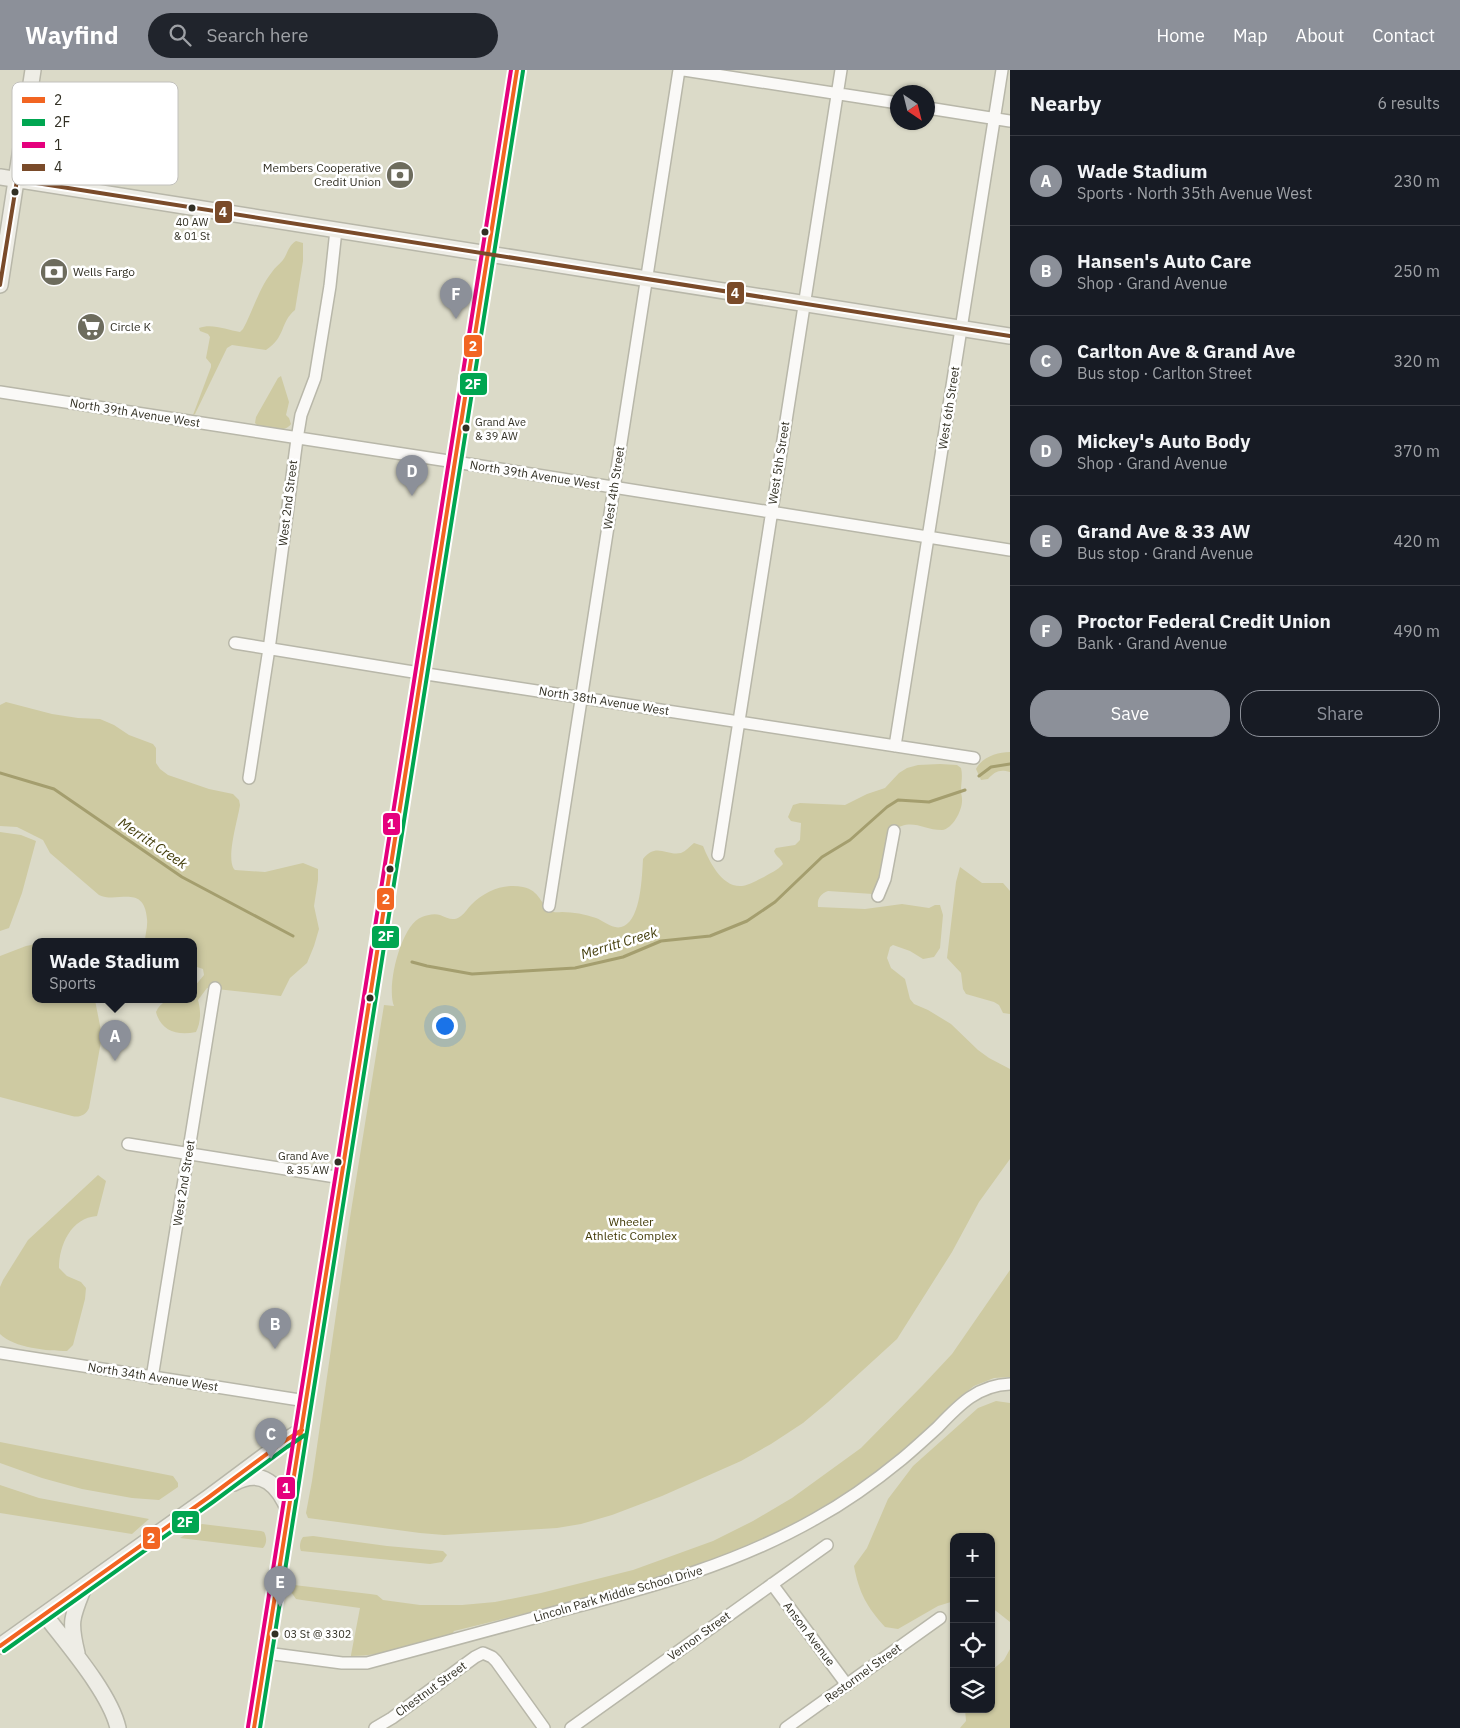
<!DOCTYPE html>
<meta charset="utf-8">
<style>
body{margin:0;font-family:"IBM Plex Sans",sans-serif;background:#20242c;color:#f1f3f6}
.controls{position:absolute;right:15px;bottom:15px;display:grid;overflow:hidden;border-radius:10px;box-shadow:0 1px 4px #0004}
.controls button{width:45px;height:45px;display:grid;place-items:center;padding:0;border:0;border-bottom:1px solid #363941;background:#171b24;color:#f1f3f6;font:25px sans-serif}
.compass{position:absolute;left:890px;top:15px;width:45px;height:45px;border-radius:50%;background:#171b24;box-shadow:0 1px 4px #0004;rotate:145deg}
.you{position:absolute;left:444px;top:955px;width:18px;height:18px;margin:-12px;border:4px solid #fff;border-radius:50%;background:#1a73e8;box-shadow:0 0 0 8px #1a73e833}
.badge{display:grid;place-items:center;width:32px;height:32px;border-radius:50%;background:#8c9099;color:#fff;font-size:16px;font-weight:700}
.pin{position:absolute;translate:-50% -41px;filter:drop-shadow(0 1px 2px #0008)}
.pin::after{content:'';position:absolute;top:26px;width:18px;height:15px;background:inherit;clip-path:polygon(0 0,100% 0,50% 100%)}
.popup{position:absolute;left:32px;top:868px;width:165px;height:65px;box-sizing:border-box;display:grid;place-content:center;border-radius:10px;background:#171b24;filter:drop-shadow(0 1px 4px #0005);font-size:16px;white-space:nowrap;color:#9ea1a6}
.popup b{font-size:19px;color:#f1f3f6}
.popup::after{content:'';position:absolute;left:50%;top:100%;margin-left:-10px;border:10px solid transparent;border-top-color:#171b24}
.list{margin:0;padding:0;list-style:none}
h2{display:flex;justify-content:space-between;align-items:center;height:65px;margin:0;padding:0 20px;font-size:21px}
h2 small{font-size:16px;font-weight:400;color:#9ea1a6}
.list li{display:grid;grid-template-columns:32px 1fr auto;gap:15px;align-items:center;box-sizing:border-box;height:90px;padding:0 20px;border-top:1px solid #363941}
.list b{display:block;font-size:19px;white-space:nowrap}
.list p{margin:0;font-size:16px;white-space:nowrap;color:#9ea1a6}
.list em{font-size:16px;font-style:normal;color:#9ea1a6}
.actions{display:flex;gap:10px;padding:15px 20px}
.actions a{flex:1;padding:11px 0;border:1px solid #8c9099;border-radius:20px;text-align:center;font-size:18px;color:#8c9099}
.actions .main{background:#8c9099;color:#fff}
.icon{flex:none;width:28px;height:28px;fill:none;stroke:currentColor;stroke-width:2;stroke-linecap:round;stroke-linejoin:round}
.map{position:relative;flex:none;width:1010px;height:1658px;overflow:hidden}
header{display:flex;align-items:center;gap:30px;box-sizing:border-box;height:70px;padding:0 25px;background:#8c9099;color:#fff}
header strong{font-size:24px}
nav{display:flex;gap:28px;margin-inline-start:auto;font-size:18px}
.search{width:350px;height:45px;background:#20242c;display:flex;align-items:center;gap:12px;box-sizing:border-box;padding:0 18px;border-radius:28px;color:#9ea1a6;font-size:19px}
main{display:flex}
aside{flex:1;background:#171b24}
.map>svg:first-child{display:block}
.green{fill:#cecaa2}
.lines{fill:none;stroke-linecap:round;stroke-linejoin:round}
.stream{stroke:#a49e6e;stroke-width:3}
.street-casing{stroke:#b8b7a9;stroke-width:14}
.secondary-casing{stroke:#b8b7a9;stroke-width:18}
.street{stroke:#faf9f7;stroke-width:11}
.secondary{stroke:#eeede6;stroke-width:15}
.bus-1-casing{stroke:#fff;stroke-width:8}
.bus-2-casing{stroke:#fff;stroke-width:8}
.bus-3-casing{stroke:#fff;stroke-width:8}
.bus-4-casing{stroke:#fff;stroke-width:8}
.bus-1{stroke:#f26522;stroke-width:4}
.bus-2{stroke:#00a651;stroke-width:4}
.bus-3{stroke:#e5007d;stroke-width:4}
.bus-4{stroke:#7a4b2a;stroke-width:4}
.bus-dot{fill:#323024;stroke:#fff;stroke-width:2}
.labels{text-anchor:middle;stroke-width:5;stroke-linejoin:round;paint-order:stroke}
.bus-label{font-size:11px;fill:#323024;stroke:#fff;text-anchor:start}
.poi-label{font-size:12px;fill:#323024;stroke:#fff;text-anchor:start}
.street-label{font-size:12px;fill:#323024;stroke:#fff}
.park-label{font-size:12px;fill:#413a06;stroke:#fff}
.water-label{font-size:14px;font-style:italic;fill:#46400e;stroke:#fff}
.key{fill:#fff;stroke:#c2c1bd;stroke-width:1}
.key-label{font-size:14px;fill:#323024}
.line-badge{stroke:#fff;stroke-width:2}
.badge-label{font-size:14px;text-anchor:middle;font-weight:bold;fill:#fff}
</style>
<header>
<strong>Wayfind</strong>
<div class="search"><svg class="icon" aria-label="search" viewBox="0 0 24 24"><circle cx="10" cy="10" r="6"/><path d="M15 15l6 6"/></svg>Search here</div>
<nav><a>Home</a><a>Map</a><a>About</a><a>Contact</a></nav>
</header>
<main>
<div class="map">
<svg width="1010" height="1658" viewBox="0 0 1010 1658">
<rect width="100%" height="100%" fill="#dbdac8"/>
<path class="green" d="M296 171 303 173V191L295 240C280 252 286 267 266 280L232 275 227 278 195 344 193 345 211 297V294L206 288 210 267 208 264 200 261 199 258C212 253 227 260 240 262L243 259C253 241 259 218 272 202 275 197 279 195 283 190 288 183 288 176 296 171Z
M281 306 289 332 286 345 289 348 291 354C284 364 268 357 258 356L255 353 256 347 278 308Z
M6 632 52 644 78 648 100 649 114 655 129 665 153 674 156 678V693L160 699 168 705 209 719 233 724 239 730 240 735C238 749 225 791 235 800L265 802 303 793 318 799V810L314 836 319 859 314 876 307 893 290 908 281 926 207 918 198 930C201 941 201 952 196 962 177 966 161 961 156 942 163 926 179 930 194 930V917L204 905 203 899 194 896V872H145C145 864 148 857 147 849 144 813 117 834 99 825L50 783 43 770 17 757 0 756V635Z
M1010 682V702C1000 699 995 701 988 709L981 710 976 699C982 687 998 682 1010 682Z
M940 694 957 695 961 698C963 706 961 713 961 721 961 724 962 726 962 729 963 739 953 759 942 760 922 760 912 747 892 761L881 815 873 824 828 821C820 824 817 829 818 837L865 839 902 834 929 838 935 835H940L943 845 940 878 934 887 923 889 910 881 893 875 890 877 887 888 891 898 905 909 910 929 914 934 928 940 951 954 978 980 989 988 1010 999V1089L979 1132 952 1182 897 1269 828 1332 803 1353 771 1374 741 1391 662 1426 612 1445 581 1454 557 1458 444 1465 420 1463 308 1448 306 1443 312 1411 349 1154 384 935 394 936C386 917 401 854 422 847 426 845 435 843 440 845 448 848 453 852 461 846 465 843 468 838 471 835 485 821 504 813 523 817 540 820 541 836 551 841 555 843 558 842 562 842 573 842 585 844 596 848 604 851 614 861 624 856 641 848 642 806 643 789 656 772 666 786 681 783 686 781 689 777 694 773L703 776C709 791 722 818 742 816 750 815 757 810 764 807 772 802 777 801 783 794 781 788 776 787 774 781L776 778 795 775 800 770 801 753 791 751 788 747 793 735 800 733 845 735 867 724 885 718 899 703 907 698 918 695Z
M0 762 21 765 36 771 22 823 9 858 0 861Z
M960 797 982 813H1003L1010 821V944L1003 943 999 935 994 932 966 924 963 919 961 903 947 888 956 812Z
M36 874V930H95L102 966 89 1038C86 1045 79 1048 72 1046L0 1027V886L26 876Z
M98 1105 106 1111 97 1146C71 1148 59 1175 59 1198L67 1206 81 1212 86 1218 85 1229 73 1275 67 1281C48 1281 14 1278 0 1264V1217L3 1210 28 1170Z
M1010 1200V1307L994 1308 974 1316 956 1330 922 1365 886 1395 853 1419 812 1446 746 1479 633 1517 454 1561 452 1564C420 1572 385 1586 351 1586V1585L360 1538 302 1530 296 1529 291 1522 294 1515 370 1524 377 1525 383 1530 420 1535H462L495 1532 541 1523 633 1500 713 1471 753 1451 792 1428 861 1378 922 1316 952 1284Z
M996 1331 1010 1333V1552L991 1537V1467H954V1531L938 1536 898 1559 885 1557C867 1537 859 1523 854 1496L867 1478 888 1429 913 1396 978 1338Z
M0 1372 173 1406 178 1413V1417L159 1430 132 1428 82 1419 42 1408 0 1393Z
M0 1415 39 1428 149 1449 132 1464 0 1443Z
M202 1454 261 1461 264 1462C267 1467 267 1474 263 1478L180 1468Z
M313 1466 387 1476 443 1481 447 1485 442 1492 430 1494 301 1481C299 1477 300 1471 303 1467Z
M1010 1579V1658H960L966 1651 965 1639H991V1601L1004 1590Z"/>
<g class="lines">
<path class="stream" d="M0 703 54 719 182 807 293 866
M979 706 991 697 1010 694
M412 892 427 896 472 904 575 898 623 887 661 871 710 866 747 851 775 832 822 787 850 770 887 737 898 730 929 732 965 720"/>
<defs>
<path id="street" d="M684 0 898 33
M928 38 1010 51
M0 322 468 394 1010 480
M235 573 407 601 974 688
M895 676 1002 0
M249 708 270 572 297 369 301 345 315 308 330 216 336 160
M718 785 841 0
M878 826 885 809 894 761
M549 836 679 0
M128 1074 342 1108
M0 1283 306 1331
M152 1308 215 918
M772 1514 847 1615
M266 1583 342 1593H367C434 1575 501 1557 567 1539 654 1516 736 1494 815 1449 846 1432 874 1412 902 1389 914 1379 926 1368 938 1357 959 1335 978 1315 1010 1314
M375 1658 392 1648 475 1587 483 1583 492 1587 496 1591 544 1658
M571 1658 827 1475
M786 1658 940 1548"/>
<path id="secondary" d="M0 107 1010 266
M0 215 33 0
M234 1413C262 1397 279 1416 289 1441
M45 1545C67 1574 110 1623 118 1658
M0 1576 209 1427 283 1372 302 1360
M77 1583C69 1551 72 1547 84 1517
M254 1658 517 0"/>
</defs>
<use href="#street" class="street-casing"/>
<use href="#secondary" class="secondary-casing"/>
<use href="#street" class="street"/>
<use href="#secondary" class="secondary"/>
<defs>
<path id="bus-1" d="M0 1576 209 1427 283 1372 302 1360
M254 1658 517 0"/>
<path id="bus-2" d="M4 1581 213 1432 287 1377 305 1365
M260 1658 523 1"/>
<path id="bus-3" d="M248 1657 511 0"/>
<path id="bus-4" d="M0 215 17 110 1010 266"/>
</defs>
<use href="#bus-1" class="bus-1-casing"/>
<use href="#bus-2" class="bus-2-casing"/>
<use href="#bus-3" class="bus-3-casing"/>
<use href="#bus-4" class="bus-4-casing"/>
<use href="#bus-1" class="bus-1"/>
<use href="#bus-2" class="bus-2"/>
<use href="#bus-3" class="bus-3"/>
<use href="#bus-4" class="bus-4"/>
</g>
<defs>
<symbol id="bank-disc" viewBox="-11 -11 22 22"><circle r="9.5" fill="#6d6c5d" stroke="#fff"/><path d="M-6-4H6V4H-6ZM0-2.3a2.3 2.3 0 1 0 0 4.6a2.3 2.3 0 1 0 0-4.6Z" fill="#fff"/></symbol>
<symbol id="supermarket-disc" viewBox="-11 -11 22 22"><circle r="9.5" fill="#6d6c5d" stroke="#fff"/><path d="M-6-5.5h2.5l.6 2H6L4.5 2H-2.5L-4.4-4H-6ZM-1.5 3.2a1.3 1.3 0 1 0 .1 0ZM3 3.2a1.3 1.3 0 1 0 .1 0Z" fill="#fff"/></symbol>
</defs>
<g fill-rule="evenodd">
<use href="#bank-disc" x="384" y="89" width="32" height="32"/>
<use href="#bank-disc" x="38" y="186" width="32" height="32"/>
<use href="#supermarket-disc" x="75" y="241" width="32" height="32"/>
</g>
<g class="bus-dot">
<circle cx="15" cy="122" r="4.5"/>
<circle cx="192" cy="138" r="4.5"/>
<circle cx="485" cy="162" r="4.5"/>
<circle cx="466" cy="358" r="4.5"/>
<circle cx="390" cy="799" r="4.5"/>
<circle cx="370" cy="928" r="4.5"/>
<circle cx="338" cy="1092" r="4.5"/>
<circle cx="275" cy="1564" r="4.5"/>
</g>
<g class="labels">
<g class="bus-label">
<text x="192" y="156" text-anchor="middle">40 AW<tspan x="192" dy="14">&amp; 01 St</tspan></text>
<text x="475" y="356">Grand Ave<tspan x="475" dy="14">&amp; 39 AW</tspan></text>
<text x="329" y="1090" text-anchor="end">Grand Ave<tspan x="329" dy="14">&amp; 35 AW</tspan></text>
<text x="284" y="1568">03 St @ 3302</text>
</g>
<g class="poi-label">
<text x="381" y="102" text-anchor="end">Members Cooperative<tspan x="381" dy="14">Credit Union</tspan></text>
<text x="73" y="206">Wells Fargo</text>
<text x="110" y="261">Circle K</text>
</g>
<g class="street-label">
<text transform="translate(949 338) rotate(-81)" y="4">West 6th Street</text>
<text transform="translate(135 343) rotate(9)" y="4">North 39th Avenue West</text>
<text transform="translate(779 393) rotate(-81)" y="4">West 5th Street</text>
<text transform="translate(535 405) rotate(9)" y="4">North 39th Avenue West</text>
<text transform="translate(614 418) rotate(-81)" y="4">West 4th Street</text>
<text transform="translate(288 433) rotate(-83)" y="4">West 2nd Street</text>
<text transform="translate(604 631) rotate(9)" y="4">North 38th Avenue West</text>
<text transform="translate(184 1113) rotate(-81)" y="4">West 2nd Street</text>
<text transform="translate(153 1307) rotate(9)" y="4">North 34th Avenue West</text>
<text transform="translate(618 1524) rotate(-16)" y="4">Lincoln Park Middle School Drive</text>
<text transform="translate(809 1564) rotate(53)" y="4">Anson Avenue</text>
<text transform="translate(699 1566) rotate(-36)" y="4">Vernon Street</text>
<text transform="translate(863 1603) rotate(-36)" y="4">Restormel Street</text>
<text transform="translate(431 1619) rotate(-36)" y="4">Chestnut Street</text>
</g>
<g class="park-label">
<text x="631" y="1156">Wheeler<tspan x="631" dy="14">Athletic Complex</tspan></text>
</g>
<g class="water-label">
<text transform="translate(153 773) rotate(34)" y="5">Merritt Creek</text>
<text transform="translate(619 873) rotate(-17)" y="5">Merritt Creek</text>
</g>
</g>
<rect x="12" y="12" width="166" height="103" rx="8" class="key"/>
<rect x="22" y="27" width="23" height="6" fill="#f26522"/>
<rect x="22" y="49" width="23" height="7" fill="#00a651"/>
<rect x="22" y="72" width="23" height="6" fill="#e5007d"/>
<rect x="22" y="94" width="23" height="7" fill="#7a4b2a"/>
<g class="key-label">
<text x="54" y="35">2</text>
<text x="54" y="57">2F</text>
<text x="54" y="80">1</text>
<text x="54" y="102">4</text>
</g>
<g class="line-badge">
<rect x="214" y="130" width="19" height="24" rx="5" fill="#7a4b2a"/>
<rect x="726" y="211" width="19" height="24" rx="5" fill="#7a4b2a"/>
<rect x="463" y="264" width="20" height="24" rx="5" fill="#f26522"/>
<rect x="459" y="302" width="29" height="24" rx="5" fill="#00a651"/>
<rect x="382" y="742" width="19" height="24" rx="5" fill="#e5007d"/>
<rect x="376" y="817" width="19" height="24" rx="5" fill="#f26522"/>
<rect x="371" y="855" width="29" height="24" rx="5" fill="#00a651"/>
<rect x="276" y="1406" width="20" height="24" rx="5" fill="#e5007d"/>
<rect x="171" y="1440" width="29" height="24" rx="5" fill="#00a651"/>
<rect x="142" y="1456" width="19" height="24" rx="5" fill="#f26522"/>
</g>
<g class="badge-label">
<text x="223" y="147">4</text>
<text x="735" y="228">4</text>
<text x="473" y="281">2</text>
<text x="473" y="319">2F</text>
<text x="391" y="759">1</text>
<text x="386" y="834">2</text>
<text x="386" y="871">2F</text>
<text x="286" y="1423">1</text>
<text x="185" y="1457">2F</text>
<text x="151" y="1473">2</text>
</g>
</svg>
<div class="controls">
<button>+</button>
<button>−</button>
<button><svg class="icon" aria-label="locate" viewBox="0 0 24 24"><circle cx="12" cy="12" r="6"/><path d="M12 2v4M12 18v4M2 12h4M18 12h4"/></svg></button>
<button><svg class="icon" aria-label="layers" viewBox="0 0 24 24"><path d="M12 4l9 5-9 5-9-5zM3 14l9 5 9-5"/></svg></button>
</div>
<svg class="compass" viewBox="-18 -18 36 36"><path d="M0-13l5 13h-10z" fill="#e53935"/><path d="M0 13l5-13h-10z" fill="#9ea1a6"/></svg>
<div class="you"></div>
<div class="pin badge" style="left:115px;top:991px">A</div>
<div class="popup"><b>Wade Stadium</b>Sports</div>
<div class="pin badge" style="left:275px;top:1279px">B</div>
<div class="pin badge" style="left:271px;top:1389px">C</div>
<div class="pin badge" style="left:412px;top:426px">D</div>
<div class="pin badge" style="left:280px;top:1537px">E</div>
<div class="pin badge" style="left:456px;top:249px">F</div>
</div>
<aside>
<h2>Nearby<small>6 results</small></h2>
<ul class="list">
<li><span class="badge">A</span><div><b>Wade Stadium</b><p>Sports · North 35th Avenue West</p></div><em>230 m</em></li>
<li><span class="badge">B</span><div><b>Hansen's Auto Care</b><p>Shop · Grand Avenue</p></div><em>250 m</em></li>
<li><span class="badge">C</span><div><b>Carlton Ave &amp; Grand Ave</b><p>Bus stop · Carlton Street</p></div><em>320 m</em></li>
<li><span class="badge">D</span><div><b>Mickey's Auto Body</b><p>Shop · Grand Avenue</p></div><em>370 m</em></li>
<li><span class="badge">E</span><div><b>Grand Ave &amp; 33 AW</b><p>Bus stop · Grand Avenue</p></div><em>420 m</em></li>
<li><span class="badge">F</span><div><b>Proctor Federal Credit Union</b><p>Bank · Grand Avenue</p></div><em>490 m</em></li>
</ul>
<div class="actions"><a class="main">Save</a><a>Share</a></div>
</aside>
</main>
